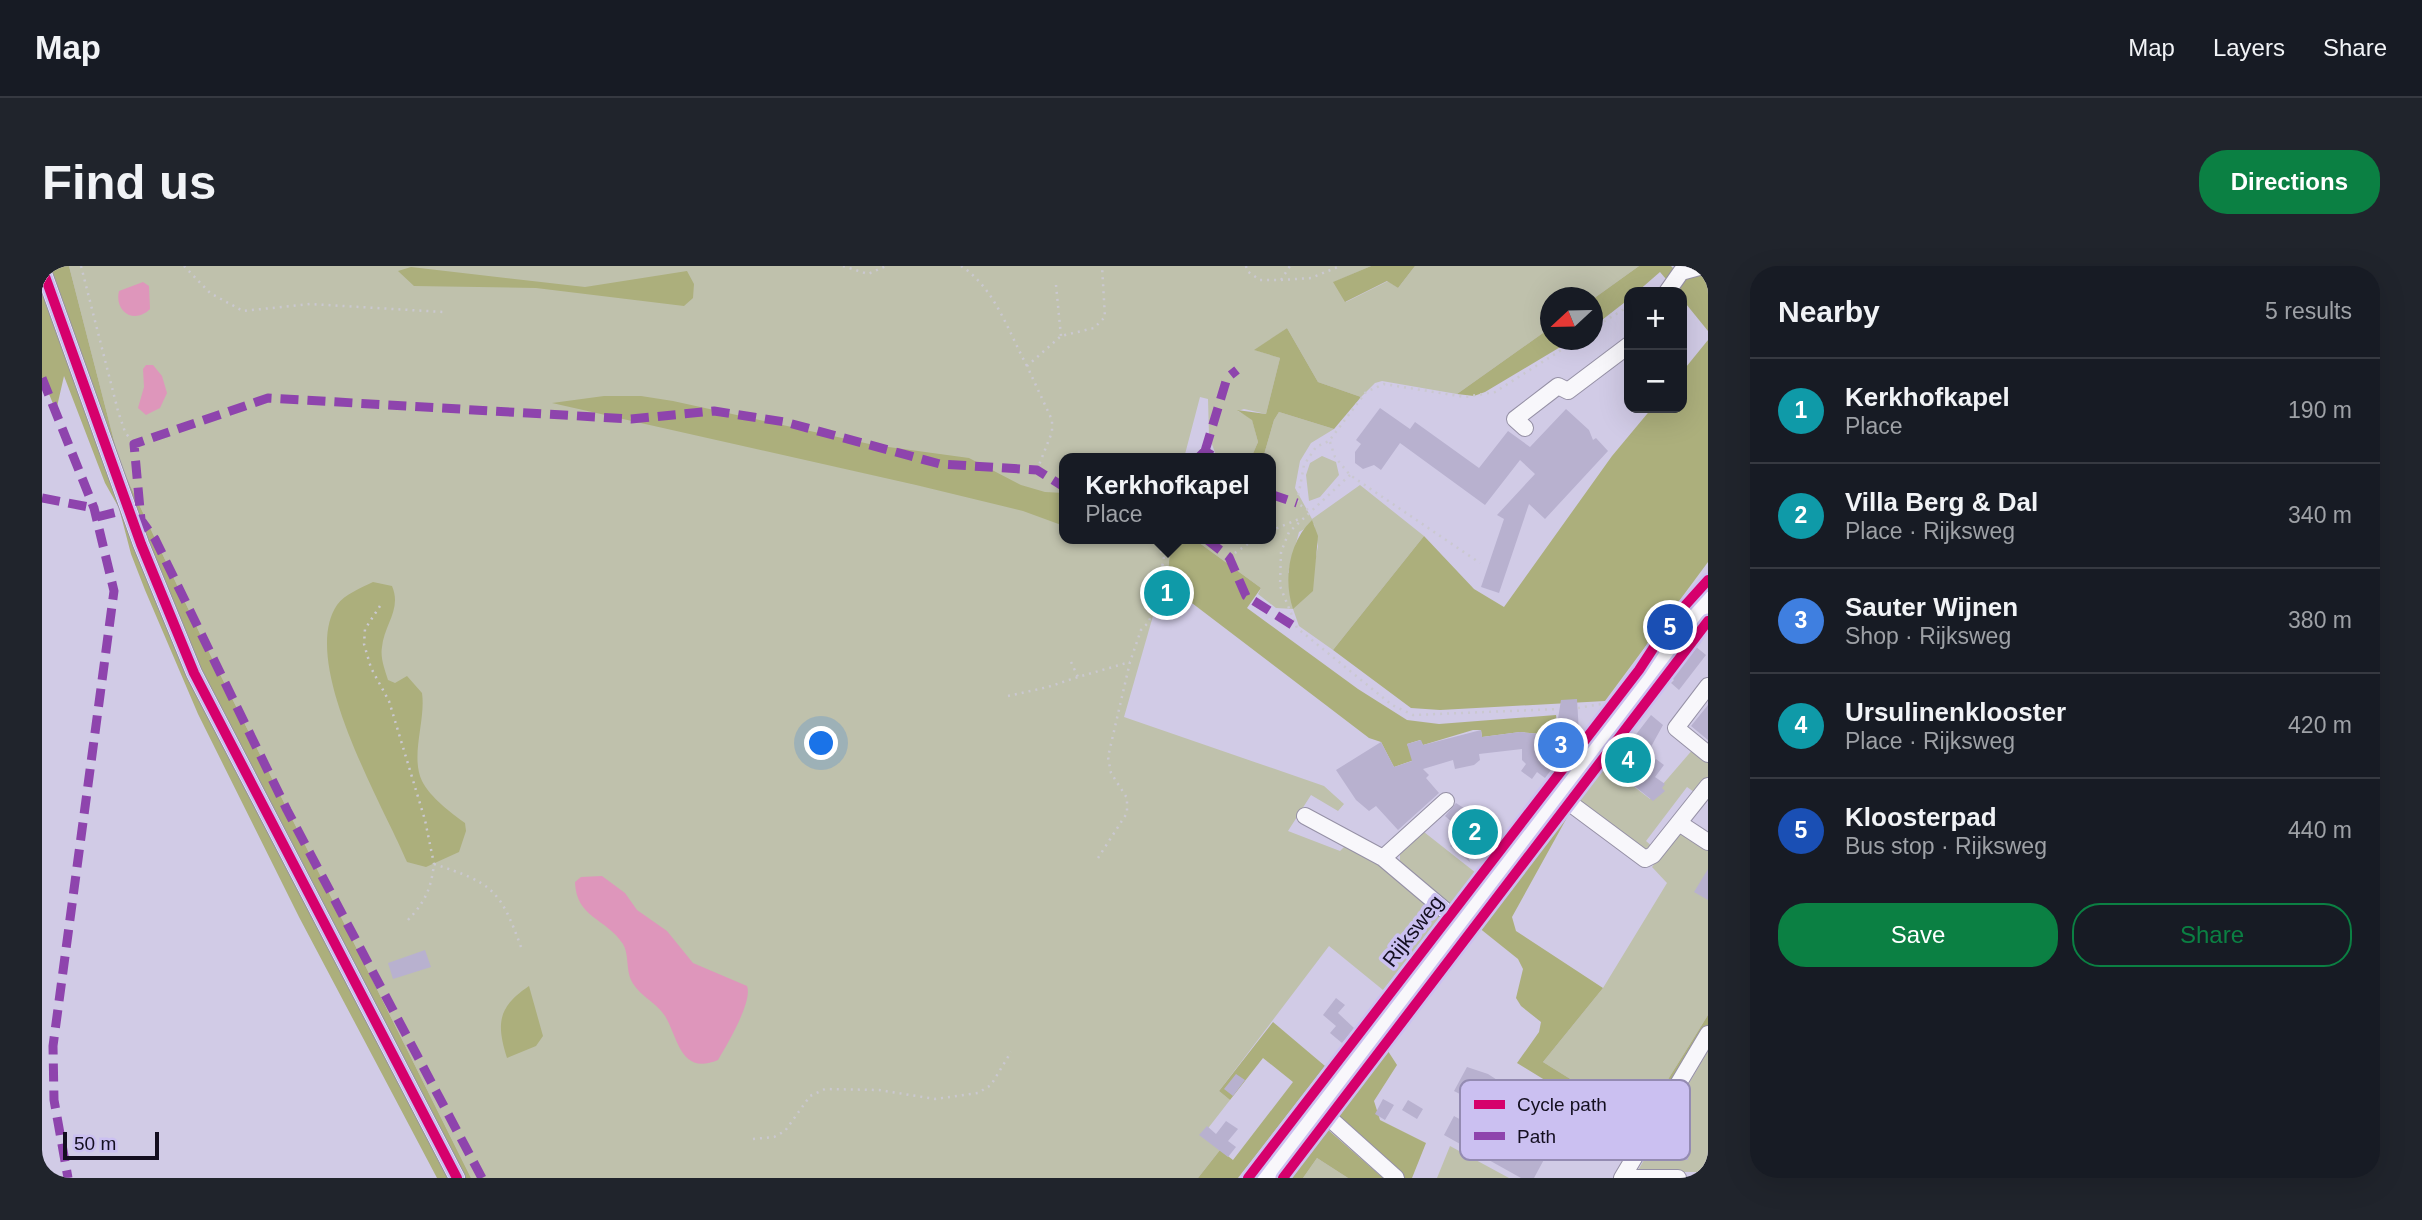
<!DOCTYPE html>
<meta charset="utf-8">
<style>
body{margin:0;font-family:Arial,sans-serif;background:#20242c;color:#f1f3f6}
.controls{position:absolute;right:21px;top:21px;display:grid;overflow:hidden;border-radius:14px;box-shadow:0 7px 28px #0002}
.controls button{width:63px;height:63px;display:grid;place-items:center;padding:0;border:0;border-bottom:2px solid #363941;background:#171b24;color:#f1f3f6;font:35px sans-serif}
.compass{position:absolute;left:1498px;top:21px;width:63px;height:63px;border-radius:50%;background:#171b24;box-shadow:0 7px 28px #0002;rotate:248deg}
.scale{position:absolute;left:21px;bottom:18px;width:96px;box-sizing:border-box;padding-left:7px;border:4px solid #130e1f;border-top:0;font-size:19px;line-height:24px;white-space:nowrap;color:#130e1f;-webkit-text-stroke:5px #cbc0f1;paint-order:stroke}
.you{position:absolute;left:780px;top:478px;width:24px;height:24px;margin:-18px;border:5px solid #fff;border-radius:50%;background:#1a73e8;box-shadow:0 0 0 10px #1a73e833}
.badge{display:grid;place-items:center;width:46px;height:46px;border-radius:50%;background:#0b8043;color:#fff;font-size:23px;font-weight:700}
.pin{position:absolute;translate:-50% -50%;border:4px solid #fff;box-shadow:0 2px 7px #0006}
.popup{position:absolute;left:1017px;top:187px;width:217px;height:91px;box-sizing:border-box;display:grid;place-content:center;border-radius:14px;background:#171b24;filter:drop-shadow(0 2px 5px #0005);font-size:23px;white-space:nowrap;color:#9ea1a6}
.popup b{font-size:26px;color:#f1f3f6}
.popup::after{content:'';position:absolute;left:50%;top:100%;margin-left:-14px;border:14px solid transparent;border-top-color:#171b24}
.list{margin:0;padding:0;list-style:none}
h2{display:flex;justify-content:space-between;align-items:center;height:91px;margin:0;padding:0 28px;font-size:30px}
h2 small{font-size:23px;font-weight:400;color:#9ea1a6}
.list li{display:grid;grid-template-columns:46px 1fr auto;gap:21px;align-items:center;box-sizing:border-box;height:105px;padding:0 28px;border-top:2px solid #363941}
.list b{display:block;font-size:26px;white-space:nowrap}
.list p{margin:0;font-size:23px;white-space:nowrap;color:#9ea1a6}
.list em{font-size:23px;font-style:normal;color:#9ea1a6}
.actions{display:flex;gap:14px;padding:21px 28px}
.actions a{flex:1;padding:16px 0;border:2px solid #0b8043;border-radius:28px;text-align:center;font-size:24px;color:#0b8043}
.actions .main{background:#0b8043;color:#fff}
.map{position:relative;flex:none;width:1666px;height:912px;overflow:hidden;border-radius:28px}
header{display:flex;align-items:center;gap:42px;box-sizing:border-box;height:98px;padding:0 35px;background:#171b24;border-bottom:2px solid #363941}
header strong{font-size:33px}
nav{display:flex;gap:38px;margin-inline-start:auto;font-size:24px}
.intro{display:flex;align-items:center;justify-content:space-between;box-sizing:border-box;height:168px;padding:0 42px}
h1{margin:0;font-size:49px}
.button{padding:18px 32px;border-radius:28px;background:#0b8043;color:#fff;font-size:24px;font-weight:700}
main{display:flex;gap:42px;padding:0 42px}
aside{flex:1;background:#171b24;border-radius:28px;box-shadow:0 7px 28px #0002}
.map>svg:first-child{display:block}
.green{fill:#bfc1ac;fill-rule:evenodd}
.forest{fill:#acaf7c}
.water{fill:#de96bb}
.building{fill:#b8b1cf}
.lines{fill:none;stroke-linecap:round;stroke-linejoin:round}
.minor-casing{stroke:#9590a5;stroke-width:18}
.major-casing{stroke:#9590a5;stroke-width:23}
.path{stroke:#cac8d0;stroke-width:2.5;stroke-dasharray:2 5;stroke-linecap:butt}
.minor{stroke:#f8f7fb;stroke-width:16}
.major{stroke:#f8f7fb;stroke-width:21}
.quiet{stroke:#8e44ad;stroke-width:9;stroke-dasharray:18 9;stroke-linecap:butt}
.cycleway-casing{stroke:#cbc0f1;stroke-width:15}
.cycleway{stroke:#d6006c;stroke-width:10}
.labels{text-anchor:middle;stroke-width:7;stroke-linejoin:round;paint-order:stroke}
.street-label{font-size:21px;fill:#130e1f;stroke:#cbc0f1}
.key{fill:#cbc0f1;stroke:#948bb2;stroke-width:2}
.key-label{font-size:19px;fill:#130e1f}
</style>
<header>
<strong>Map</strong>
<nav><a>Map</a><a>Layers</a><a>Share</a></nav>
</header>
<div class="intro"><h1>Find us</h1><a class="button">Directions</a></div>
<main>
<div class="map">
<svg width="1666" height="912" viewBox="0 0 1666 912">
<rect width="100%" height="100%" fill="#d1cbe6"/>
<path class="green" d="M27 0H1329L1292 16 1304 36 1346 15 1356 22 1373 0H1597L1551 33 1508 32V62L1415 128 1340 115 1333 117 1319 131 1276 116 1245 62 1213 84 1238 92 1224 148 1202 143 1196 145 1210 153 1216 176 1209 192H1175L1167 170 1166 133 1158 131 1142 192H1022V273H1129L1126 307 1121 315 1082 451 1282 520 1302 538 1296 545 1269 529 1246 565 1298 585 1305 578 1337 598 1398 651 1341 724 1287 680 1177 825 1188 834 1160 870 1178 884 1156 912H429L159 370 78 198Z
M1237 146 1292 163 1269 177 1258 195 1253 222 1270 253 1318 219 1382 270 1291 384 1257 360 1251 343 1234 342 1216 328 1219 322 1152 273H1228V192H1221L1232 154ZM1272 258 1276 280 1272 301 1246 307 1257 266Z
M1280 190 1294 196 1297 209 1278 231 1267 235 1264 209 1268 197Z
M1652 482 1666 492V515L1655 528 1645 521 1604 575 1611 581 1604 585 1536 535 1564 499 1608 533Z
M1382 566 1434 607 1407 643 1358 597V587L1373 567Z
M1642 568 1666 580V749L1599 857 1501 796 1561 722 1625 617 1610 601 1634 570Z
M1666 785V906H1595Z
M1408 880 1467 912H1395Z
M1275 892 1306 912H1261Z"/>
<path class="forest" d="M0 0H27L78 198 159 370 429 912H395L257 651 156 448 103 324 89 288 77 242 63 217 22 110 14 145 0 111Z
M1329 0H1373L1356 22 1345 15 1303 36 1291 16Z
M1597 0H1629L1633 4 1666 0V65L1640 33V26H1635L1618 6 1595 26H1587V33L1551 61V33Z
M369 1 543 21 645 5 652 18 651 32 642 40 494 22 372 20 356 5Z
M1245 62 1276 116 1319 131 1292 163 1237 146 1232 154 1221 192H1209L1216 176 1210 154 1195 144 1224 148 1238 92 1212 84Z
M1508 62V74H1530L1443 126 1432 130 1415 128Z
M1666 74V296L1563 435 1398 444 1369 442 1291 384 1382 270 1432 323 1462 341 1570 190 1610 142H1640V106Z
M562 130H599L631 135 832 179 927 192 979 219 1003 226 1022 227V260L981 245 874 219 510 137Z
M1270 254 1276 270 1271 325 1251 343C1241 313 1247 276 1270 254Z
M1129 273H1152L1219 322 1205 342 1316 423 1365 454 1397 458 1514 449 1515 459 1510 460V469L1478 466 1440 471 1439 464H1431L1381 479 1378 474 1365 478 1372 494 1352 501 1339 476 1327 472 1121 315 1126 307Z
M331 316 350 320C360 343 342 359 340 381 338 392 343 404 346 414L353 417 365 410 380 427C384 454 368 490 380 515 388 531 409 547 423 557L424 565 417 586 384 601 365 596C342 541 256 396 295 339 303 328 319 322 331 316Z
M1527 548 1470 651 1474 665 1561 722 1501 796 1599 857 1666 749V763L1599 873 1475 797 1497 766 1499 756 1479 740 1474 732 1481 703 1476 693 1436 661Z
M487 720 501 770 494 780 465 792C454 757 456 741 487 720Z
M1231 756 1283 800 1196 912H1156L1178 884 1191 894 1251 816 1221 792 1188 834 1177 825Z
M1344 782 1355 799 1332 835 1338 854 1384 877 1370 912H1359L1296 854 1294 847Z
M1284 862 1341 912H1306L1275 892 1261 912H1245Z"/>
<path class="water" d="M101 16 107 20 108 43C92 59 72 45 77 25Z
M104 99H111L120 110 125 127 118 142 104 149 96 142 102 121 101 103Z
M560 610 583 627 595 644 625 665 651 697 705 720C711 735 685 779 676 794 638 810 636 771 623 750 613 735 597 730 589 714 584 703 587 688 581 678 564 652 534 652 533 616L539 611Z"/>
<path class="building" d="M1338 142 1368 163 1373 156 1437 202 1466 165 1488 181 1524 143 1547 164 1551 174 1554 172 1566 185 1503 253 1487 238 1457 327 1439 321 1462 253 1455 249 1493 208 1478 194 1443 239 1358 177 1339 204 1332 199 1321 203 1313 197V186L1319 178 1314 174Z
M1653 380 1664 389 1637 424 1629 417 1632 414 1629 411Z
M1535 433 1537 467 1541 469 1526 490 1515 496 1503 512 1495 506 1490 513 1479 505 1484 498 1480 494V483L1437 488 1438 494 1432 499 1413 503 1411 494 1381 503 1387 509 1384 512 1397 527 1356 564 1334 540 1327 545 1314 534 1294 504 1339 476 1352 501 1370 495 1365 478 1379 474 1381 479 1439 464 1440 471 1478 466 1510 469V460L1515 459 1519 434Z
M1666 439V474L1649 460Z
M1609 449 1621 459 1600 497 1607 502 1614 493 1622 499 1613 511 1623 518 1620 522 1623 525 1611 535 1569 501Z
M1414 537 1451 561 1436 581 1421 572 1428 596 1408 580 1420 565 1403 550Z
M1666 603V634L1652 626Z
M383 684 389 701 351 713 346 697Z
M1294 732 1303 739 1296 747 1312 762 1300 777 1288 767 1294 760 1281 749Z
M1425 801 1446 808 1489 836 1484 843 1491 847 1476 874 1505 888 1492 912H1479L1402 869 1412 850 1448 870 1459 849 1412 825Z
M1194 808 1203 814 1191 830 1182 823Z
M1341 833 1352 839 1343 854 1333 848Z
M1366 834 1381 843 1375 853 1360 844Z
M1184 855 1196 863 1186 875 1194 881 1186 891 1157 869 1165 860 1174 868Z
M1633 882 1647 883 1646 894 1632 893Z"/>
<g class="lines">
<defs>
<path id="minor" d="M0 2 99 278 152 407 415 912
M1639 6 1661 0
M1625 26 1639 6
M1483 162 1473 153 1516 120 1526 125 1587 79
M1666 420 1634 462 1666 488
M1517 529 1603 593 1611 589 1666 520
M1263 550 1341 592 1418 657
M1637 557 1666 576
M1341 592 1404 535
M1276 842 1354 912
M1580 912 1666 768
M1594 912H1636"/>
<path id="major" d="M1223 912 1666 336"/>
</defs>
<use href="#minor" class="minor-casing"/>
<use href="#major" class="major-casing"/>
<path class="path" d="M39 0 76 145 83 166 92 178
M142 0 168 27 201 45 268 38 401 46
M801 0 826 8 844 0
M919 0C953 22 966 65 985 100
M1204 0 1205 5 1218 14H1239L1248 0
M1239 14 1269 12 1298 0
M1014 19 1019 70
M1550 63 1587 40
M1288 176 1293 191 1308 209 1438 297
M995 204 1010 166V154L985 100 1019 70 1052 62 1063 51 1060 0
M1308 209 1247 266 1239 286 1238 320 1255 362 1350 439 1371 449 1517 443
M1266 244 1255 237 1262 199 1274 181 1287 175 1324 126 1342 118 1423 131 1453 126 1535 74
M1228 265 1257 253
M1187 291 1213 273
M338 340 323 363 322 378 329 402 347 435 383 554 392 598
M1029 396 1036 411 1088 396
M966 430 1006 421 1036 411
M1536 442 1559 438 1566 441
M1056 592 1085 547V532L1069 507 1066 491 1088 396 1099 364 1107 356 1117 317 1122 291 1113 273
M366 654C383 636 389 623 392 598 450 617 458 623 479 681
M711 873 732 871 743 865 768 830 783 823 837 824 893 833 936 827 949 819 969 786"/>
<use href="#minor" class="minor"/>
<use href="#major" class="major"/>
<path class="quiet" d="M0 112 52 242 72 325 11 780 12 834 26 912
M1163 185 1185 112 1195 104
M1156 192 1163 185 1174 192
M1228 228 1255 237
M0 232 52 242
M55 251 87 243
M1164 273 1187 291 1204 330 1255 362
M440 912 245 544 113 273 99 254 92 178 226 132 589 153 672 145 743 156 898 198 995 204 1022 221"/>
<defs>
<path id="cycleway" d="M0 2 99 278 152 407 415 912
M1206 912 1597 404 1629 355 1666 314
M1241 912 1666 355"/>
</defs>
<use href="#cycleway" class="cycleway-casing"/>
<use href="#cycleway" class="cycleway"/>
</g>
<g class="labels">
<g class="street-label">
<text transform="translate(1371 665) rotate(-52)" y="7">Rijksweg</text>
</g>
</g>
<rect x="1418" y="814" width="230" height="80" rx="10" class="key"/>
<rect x="1432" y="834" width="31" height="9" fill="#d6006c"/>
<rect x="1432" y="866" width="31" height="8" fill="#8e44ad"/>
<g class="key-label">
<text x="1475" y="845">Cycle path</text>
<text x="1475" y="877">Path</text>
</g>
</svg>
<div class="controls">
<button>+</button>
<button>−</button>
</div>
<svg class="compass" viewBox="-18 -18 36 36"><path d="M0-13l5 13h-10z" fill="#e53935"/><path d="M0 13l5-13h-10z" fill="#9ea1a6"/></svg>
<div class="scale">50 m</div>
<div class="you"></div>
<div class="pin badge" style="left:1125px;top:327px;background:#0f9aa8">1</div>
<div class="popup"><b>Kerkhofkapel</b>Place</div>
<div class="pin badge" style="left:1433px;top:566px;background:#0f9aa8">2</div>
<div class="pin badge" style="left:1519px;top:479px;background:#3f7fe0">3</div>
<div class="pin badge" style="left:1586px;top:494px;background:#0f9aa8">4</div>
<div class="pin badge" style="left:1628px;top:361px;background:#1a4fb4">5</div>
</div>
<aside>
<h2>Nearby<small>5 results</small></h2>
<ul class="list">
<li><span class="badge" style="background:#0f9aa8">1</span><div><b>Kerkhofkapel</b><p>Place</p></div><em>190 m</em></li>
<li><span class="badge" style="background:#0f9aa8">2</span><div><b>Villa Berg &amp; Dal</b><p>Place · Rijksweg</p></div><em>340 m</em></li>
<li><span class="badge" style="background:#3f7fe0">3</span><div><b>Sauter Wijnen</b><p>Shop · Rijksweg</p></div><em>380 m</em></li>
<li><span class="badge" style="background:#0f9aa8">4</span><div><b>Ursulinenklooster</b><p>Place · Rijksweg</p></div><em>420 m</em></li>
<li><span class="badge" style="background:#1a4fb4">5</span><div><b>Kloosterpad</b><p>Bus stop · Rijksweg</p></div><em>440 m</em></li>
</ul>
<div class="actions"><a class="main">Save</a><a>Share</a></div>
</aside>
</main>
